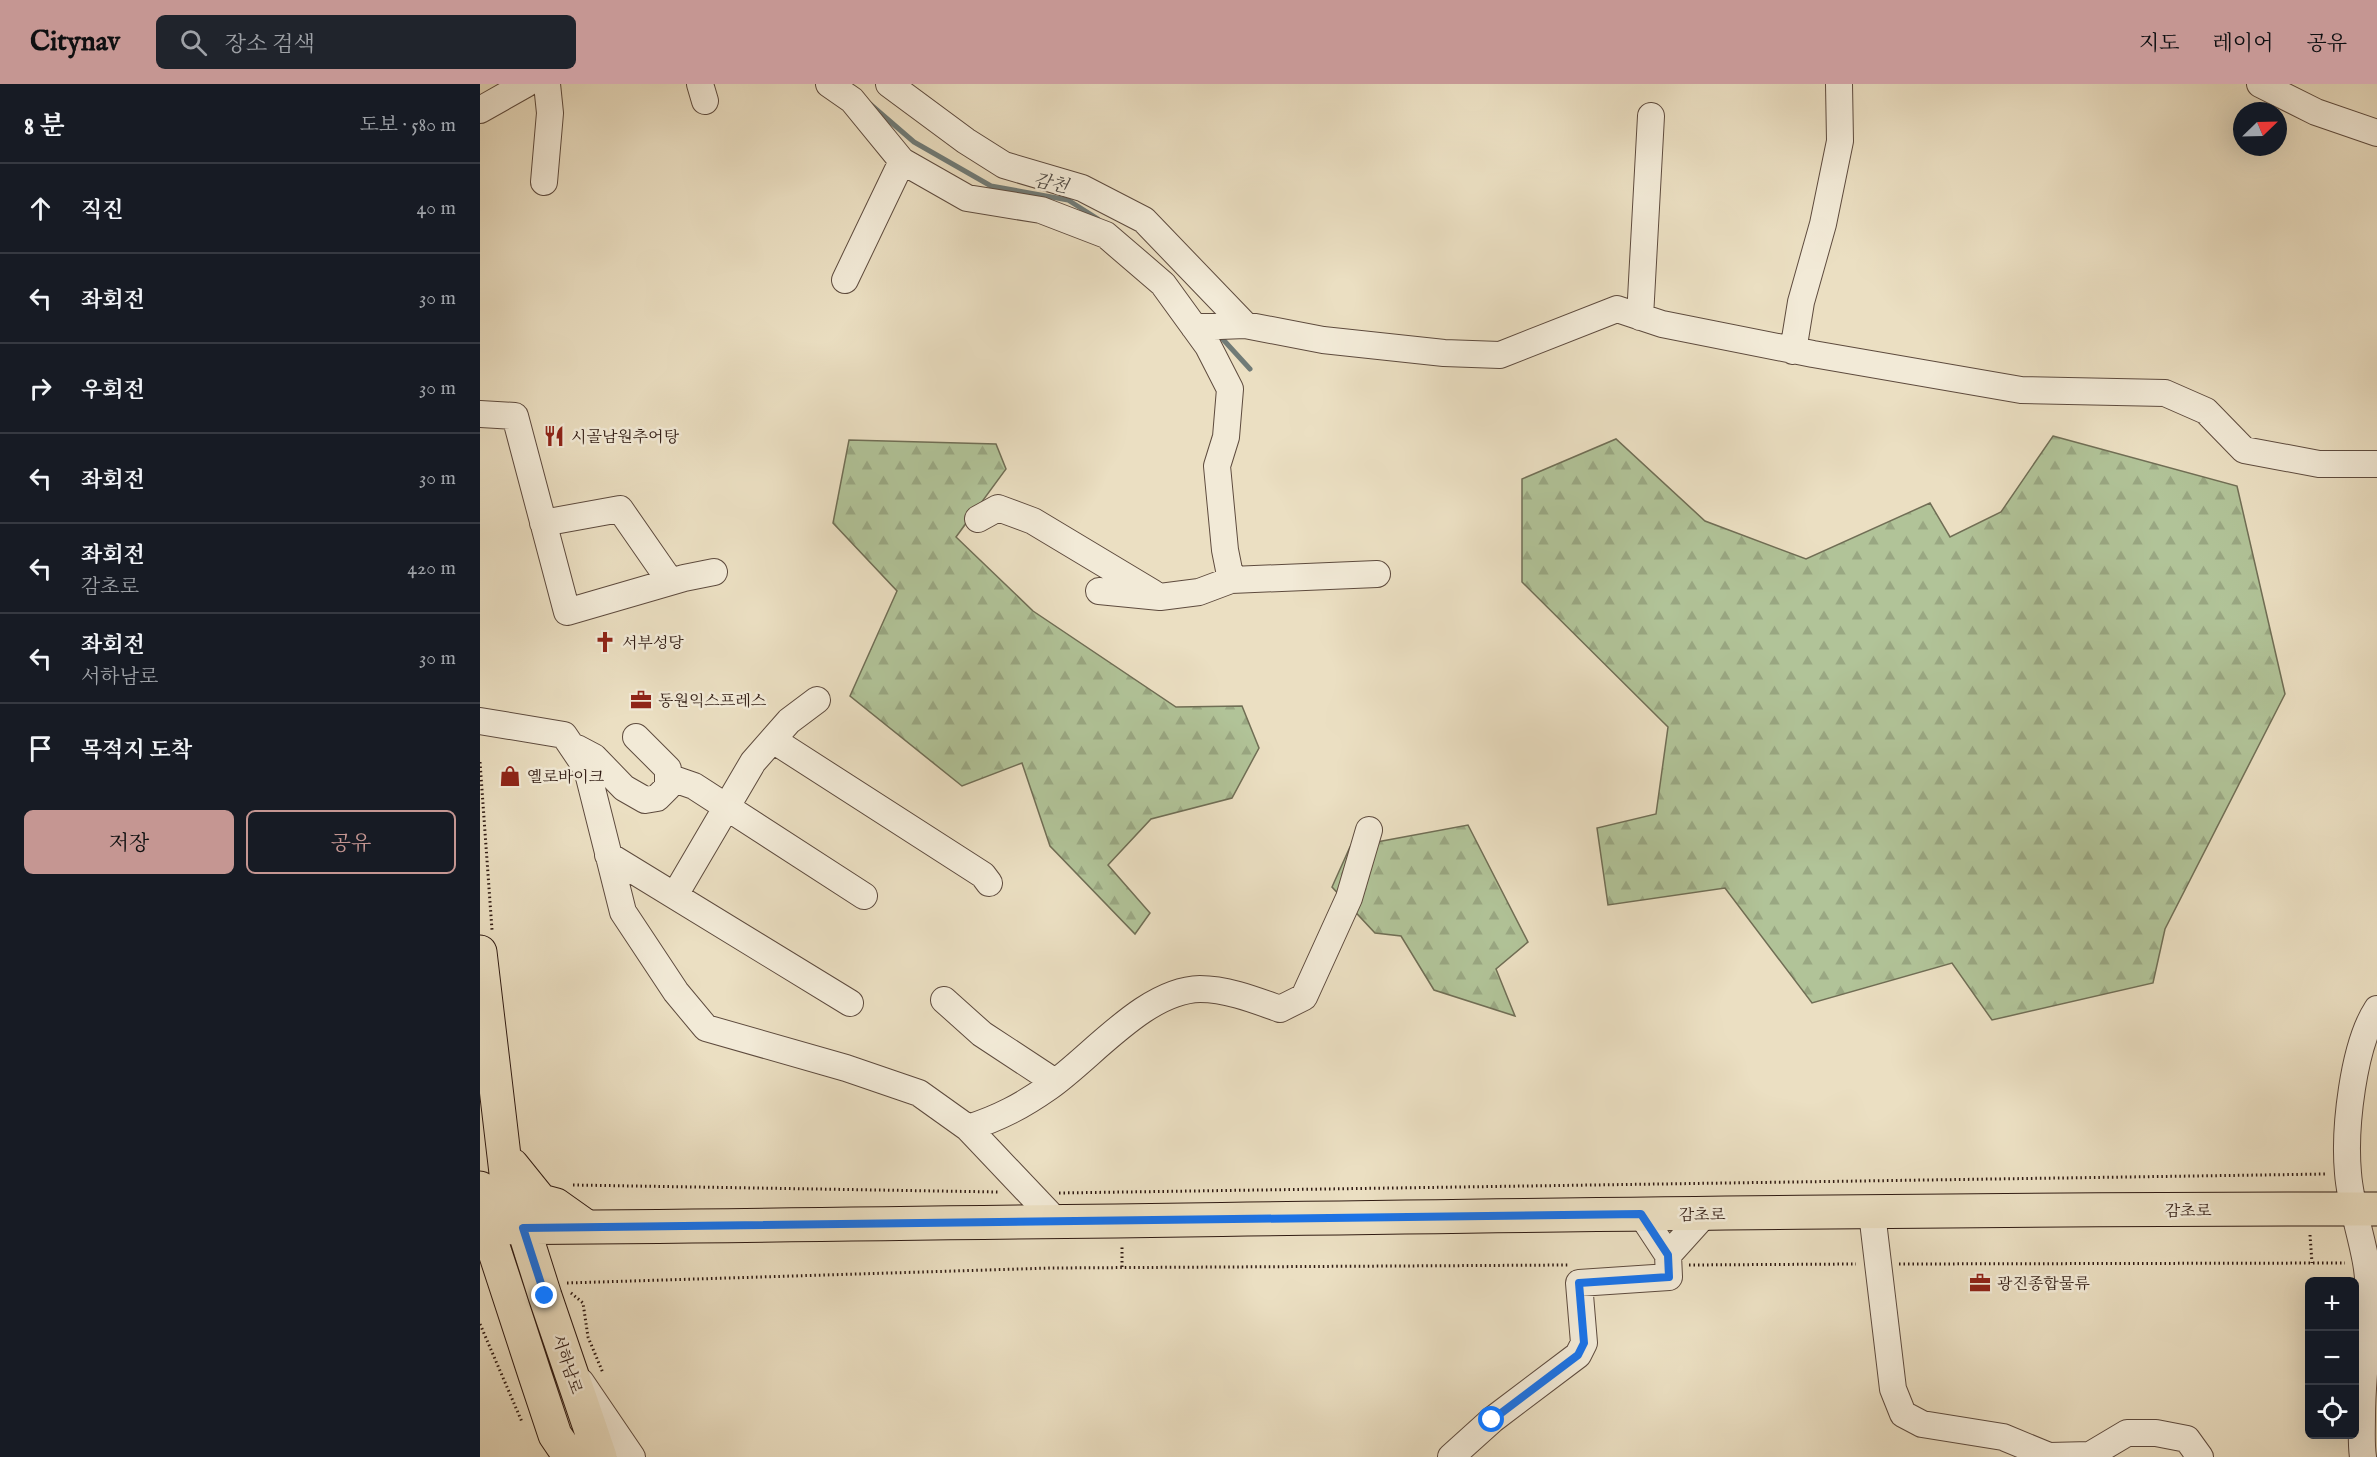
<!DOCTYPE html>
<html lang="ko">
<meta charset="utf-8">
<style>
body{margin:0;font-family:"IM FELL English","Noto Serif KR",serif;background:#20242c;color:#f1f3f6}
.controls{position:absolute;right:18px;bottom:18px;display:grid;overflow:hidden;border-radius:9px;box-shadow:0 6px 24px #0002}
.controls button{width:54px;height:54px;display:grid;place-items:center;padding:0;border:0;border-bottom:2px solid #363941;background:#171b24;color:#f1f3f6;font:30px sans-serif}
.compass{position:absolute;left:1753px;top:18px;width:54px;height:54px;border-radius:50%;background:#171b24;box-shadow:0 6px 24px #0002;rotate:67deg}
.stop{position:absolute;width:18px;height:18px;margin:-14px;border:4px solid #1a73e8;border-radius:50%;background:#fff}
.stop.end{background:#1a73e8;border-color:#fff;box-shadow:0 2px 6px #0008}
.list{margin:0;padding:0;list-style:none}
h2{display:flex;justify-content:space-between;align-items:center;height:78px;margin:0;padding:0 24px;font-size:26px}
h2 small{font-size:20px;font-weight:400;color:#9ea1a6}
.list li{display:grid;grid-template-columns:39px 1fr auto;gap:18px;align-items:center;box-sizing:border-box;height:90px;padding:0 24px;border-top:2px solid #363941}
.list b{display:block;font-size:22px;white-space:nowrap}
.list p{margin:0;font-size:20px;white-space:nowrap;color:#9ea1a6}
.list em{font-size:20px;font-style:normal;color:#9ea1a6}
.actions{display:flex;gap:12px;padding:18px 24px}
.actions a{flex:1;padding:14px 0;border:2px solid #c59692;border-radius:9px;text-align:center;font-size:21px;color:#c59692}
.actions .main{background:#c59692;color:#111}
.icon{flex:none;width:33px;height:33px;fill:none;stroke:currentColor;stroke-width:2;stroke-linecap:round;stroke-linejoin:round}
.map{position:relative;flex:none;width:1897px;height:1373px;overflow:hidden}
header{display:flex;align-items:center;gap:36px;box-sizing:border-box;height:84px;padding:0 30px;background:#c59692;color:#111}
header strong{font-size:28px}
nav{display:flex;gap:33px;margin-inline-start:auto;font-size:21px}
.search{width:420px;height:54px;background:#20242c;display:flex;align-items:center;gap:15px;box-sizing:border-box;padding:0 21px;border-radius:9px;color:#9ea1a6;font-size:22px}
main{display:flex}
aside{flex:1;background:#171b24}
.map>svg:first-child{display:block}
.forest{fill:url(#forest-firs);stroke:#706e55;stroke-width:1.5}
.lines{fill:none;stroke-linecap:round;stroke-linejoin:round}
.stream{stroke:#707b77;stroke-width:5}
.minor-casing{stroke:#5e4b3e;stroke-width:28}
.major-casing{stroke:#2f1a12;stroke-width:35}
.path{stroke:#2f1a12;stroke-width:3;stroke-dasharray:1.5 3;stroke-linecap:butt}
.minor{stroke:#f2ead7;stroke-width:26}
.major{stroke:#ebdfc2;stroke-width:33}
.route{stroke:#1a73e8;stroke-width:8}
.labels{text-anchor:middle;stroke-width:5;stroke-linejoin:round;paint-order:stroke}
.poi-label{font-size:16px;fill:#2f1a12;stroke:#f2ead7;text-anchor:start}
.street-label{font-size:16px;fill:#2f1a12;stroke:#f2ead7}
.water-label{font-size:18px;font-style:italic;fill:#4f4a45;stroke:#f2ead7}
</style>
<header>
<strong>Citynav</strong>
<div class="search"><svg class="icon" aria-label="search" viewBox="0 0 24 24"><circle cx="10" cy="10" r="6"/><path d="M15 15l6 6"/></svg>장소 검색</div>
<nav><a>지도</a><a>레이어</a><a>공유</a></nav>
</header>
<main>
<aside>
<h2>8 분<small>도보 · 580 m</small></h2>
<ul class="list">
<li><svg class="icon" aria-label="ahead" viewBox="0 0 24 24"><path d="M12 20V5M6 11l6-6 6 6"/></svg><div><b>직진</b></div><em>40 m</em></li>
<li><svg class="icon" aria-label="left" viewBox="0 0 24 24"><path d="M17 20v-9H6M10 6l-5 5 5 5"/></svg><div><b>좌회전</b></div><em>30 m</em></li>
<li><svg class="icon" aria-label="right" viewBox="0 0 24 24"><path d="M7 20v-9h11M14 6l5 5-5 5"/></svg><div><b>우회전</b></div><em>30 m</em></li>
<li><svg class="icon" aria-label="left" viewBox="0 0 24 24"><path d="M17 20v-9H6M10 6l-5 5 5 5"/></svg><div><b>좌회전</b></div><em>30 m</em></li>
<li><svg class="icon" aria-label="left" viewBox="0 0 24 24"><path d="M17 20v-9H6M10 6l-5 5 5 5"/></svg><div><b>좌회전</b><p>감초로</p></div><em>420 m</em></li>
<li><svg class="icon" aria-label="left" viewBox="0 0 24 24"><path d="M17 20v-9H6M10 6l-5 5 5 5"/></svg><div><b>좌회전</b><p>서하남로</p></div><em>30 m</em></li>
<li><svg class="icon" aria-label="arrive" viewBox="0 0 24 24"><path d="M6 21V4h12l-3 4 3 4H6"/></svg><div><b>목적지 도착</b></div></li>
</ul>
<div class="actions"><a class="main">저장</a><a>공유</a></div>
</aside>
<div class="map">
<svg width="1897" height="1373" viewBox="0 0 1897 1373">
<defs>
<pattern id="forest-firs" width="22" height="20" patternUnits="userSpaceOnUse" patternTransform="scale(1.5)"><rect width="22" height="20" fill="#b1c398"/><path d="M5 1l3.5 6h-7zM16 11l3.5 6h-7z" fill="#99a782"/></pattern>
</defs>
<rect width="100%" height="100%" fill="#ebdfc2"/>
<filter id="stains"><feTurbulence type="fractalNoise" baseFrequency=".00333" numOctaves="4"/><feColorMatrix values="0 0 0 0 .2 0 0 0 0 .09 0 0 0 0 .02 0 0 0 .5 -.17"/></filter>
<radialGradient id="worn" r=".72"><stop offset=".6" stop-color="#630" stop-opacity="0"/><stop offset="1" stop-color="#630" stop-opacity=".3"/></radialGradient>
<path class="forest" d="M1573 352 1757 402 1805 610 1685 845 1673 899 1512 936 1472 879 1332 919 1245 804 1128 821 1117 744 1176 730 1188 643 1042 498V395L1136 355 1225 437 1326 475 1450 419 1470 453 1521 428Z
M369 356 516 360 526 385 476 453 553 527 696 623 762 622 779 664 752 714 671 735 628 781 670 829 655 850 570 762 542 679 482 702 370 612 417 507 353 439Z
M988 741 1048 858 1016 885 1035 932 954 906 921 852 895 849 852 803 870 763Z"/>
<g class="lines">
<path class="stream" d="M390 20 434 58 511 102 588 116 618 135
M739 251 770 285"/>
<defs>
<path id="minor" d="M220 0 225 17
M349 0 372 16 422 77 487 114 561 126 626 151 683 200 728 262 750 305 746 353 737 382 745 466 751 496
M409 0 486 57 524 81 602 104 664 136 765 241
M1780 0 1836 28 1897 49
M0 26 46 0
M64 98 70 29 67 0
M365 196 422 77
M1160 233 1171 32
M714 243 765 241 843 256 964 269 1020 271 1137 225 1182 240 1333 270 1541 306 1685 309 1726 327 1764 366 1839 380H1897
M1313 267 1321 218 1343 140 1360 57 1359 0
M0 330 35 332 87 528 204 494 234 488
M498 435 518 424 553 437 673 509
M63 439 140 425 190 497
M619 507 680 513 719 508 751 496 897 490
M0 637 84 651 107 685 143 828 196 908 226 944 366 984 439 1009 488 1044 578 1139
M293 656 503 791 509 799
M97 664 114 673 144 704 165 716 177 714 188 703V685L156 653
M188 693 214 702 384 812
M128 771 370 919
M195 811 273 678 309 637 337 616
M464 916 502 950 575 998
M488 1044C519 1034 542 1022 569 1003 612 973 665 906 720 905 747 905 775 916 800 925L824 913 869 814 889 746
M1392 1129 1413 1305 1423 1330 1442 1340 1523 1353 1569 1372 1610 1371 1647 1349H1676L1707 1355 1720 1373
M1161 1130 1188 1171 1225 1130
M101 1298 152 1373
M971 1373 1012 1336 1098 1271 1104 1259 1099 1199 1189 1193 1188 1171
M1883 1373C1881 1360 1882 1346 1882 1332 1882 1291 1889 1251 1889 1210 1889 1168 1871 1130 1868 1089 1864 1045 1873 962 1897 925"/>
<path id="major" d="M0 868 26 1089 65 1212 120 1373
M32 1081 61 1117 76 1121 107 1143
M0 1104 7 1144 55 1291 75 1351 90 1373
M0 1144C632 1139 1265 1125 1897 1125"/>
</defs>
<use href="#minor" class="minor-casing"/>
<use href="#major" class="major-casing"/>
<path class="path" d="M0 678 12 846
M93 1101 518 1108
M579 1109 1847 1090
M1830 1151 1832 1179
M1419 1180 1865 1179
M1209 1181 1376 1180
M642 1183V1161
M87 1199 571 1184 1088 1181
M91 1209 103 1219 108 1253 123 1289
M0 1240 42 1338"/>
<use href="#minor" class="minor"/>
<use href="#major" class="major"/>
</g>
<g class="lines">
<path class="route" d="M65 1212 43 1144 1161 1130 1188 1171 1189 1193 1099 1199 1104 1259 1098 1271 1012 1336"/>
</g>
<defs>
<symbol id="restaurant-bare" viewBox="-9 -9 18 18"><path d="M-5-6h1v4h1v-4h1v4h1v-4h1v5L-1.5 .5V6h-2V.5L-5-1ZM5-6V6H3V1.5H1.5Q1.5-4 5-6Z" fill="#8f2418" stroke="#f2ead7" stroke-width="2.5" paint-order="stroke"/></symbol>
<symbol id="church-bare" viewBox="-9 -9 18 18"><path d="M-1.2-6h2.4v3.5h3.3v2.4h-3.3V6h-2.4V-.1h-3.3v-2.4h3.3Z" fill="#8f2418" stroke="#f2ead7" stroke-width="2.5" paint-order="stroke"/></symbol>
<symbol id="office-bare" viewBox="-9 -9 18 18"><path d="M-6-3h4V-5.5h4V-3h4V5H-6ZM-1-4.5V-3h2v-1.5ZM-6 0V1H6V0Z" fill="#8f2418" stroke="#f2ead7" stroke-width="2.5" paint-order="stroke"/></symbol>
<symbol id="shop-bare" viewBox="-9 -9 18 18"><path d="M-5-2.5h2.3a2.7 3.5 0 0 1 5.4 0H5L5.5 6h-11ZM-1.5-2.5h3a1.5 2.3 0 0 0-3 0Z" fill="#8f2418" stroke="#f2ead7" stroke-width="2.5" paint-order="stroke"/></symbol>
</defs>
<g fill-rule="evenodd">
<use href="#restaurant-bare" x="59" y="337" width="30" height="30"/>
<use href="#church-bare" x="110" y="543" width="30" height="30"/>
<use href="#office-bare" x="146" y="601" width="30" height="30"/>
<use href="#shop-bare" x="15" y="677" width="30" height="30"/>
<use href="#office-bare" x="1485" y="1184" width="30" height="30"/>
</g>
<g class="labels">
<g class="poi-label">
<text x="91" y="358">시골남원추어탕</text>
<text x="142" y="564">서부성당</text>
<text x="178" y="622">동원익스프레스</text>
<text x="47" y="698">옐로바이크</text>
<text x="1517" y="1205">광진종합물류</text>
</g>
<g class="street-label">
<text x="1708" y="1132">감초로</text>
<text x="1222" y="1136">감초로</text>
<text transform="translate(88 1280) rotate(71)" y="6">서하남로</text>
</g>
<g class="water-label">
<text transform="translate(571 99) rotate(13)" y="6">감천</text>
</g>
</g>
<rect width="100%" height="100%" filter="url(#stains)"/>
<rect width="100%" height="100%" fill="url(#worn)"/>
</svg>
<div class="controls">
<button>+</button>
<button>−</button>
<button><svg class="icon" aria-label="locate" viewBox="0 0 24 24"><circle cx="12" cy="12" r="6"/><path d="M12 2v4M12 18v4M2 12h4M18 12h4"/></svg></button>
</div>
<svg class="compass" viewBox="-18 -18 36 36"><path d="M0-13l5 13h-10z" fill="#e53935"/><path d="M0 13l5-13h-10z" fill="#9ea1a6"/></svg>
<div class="stop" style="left:1012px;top:1336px"></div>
<div class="stop end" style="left:65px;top:1212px"></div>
</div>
</main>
